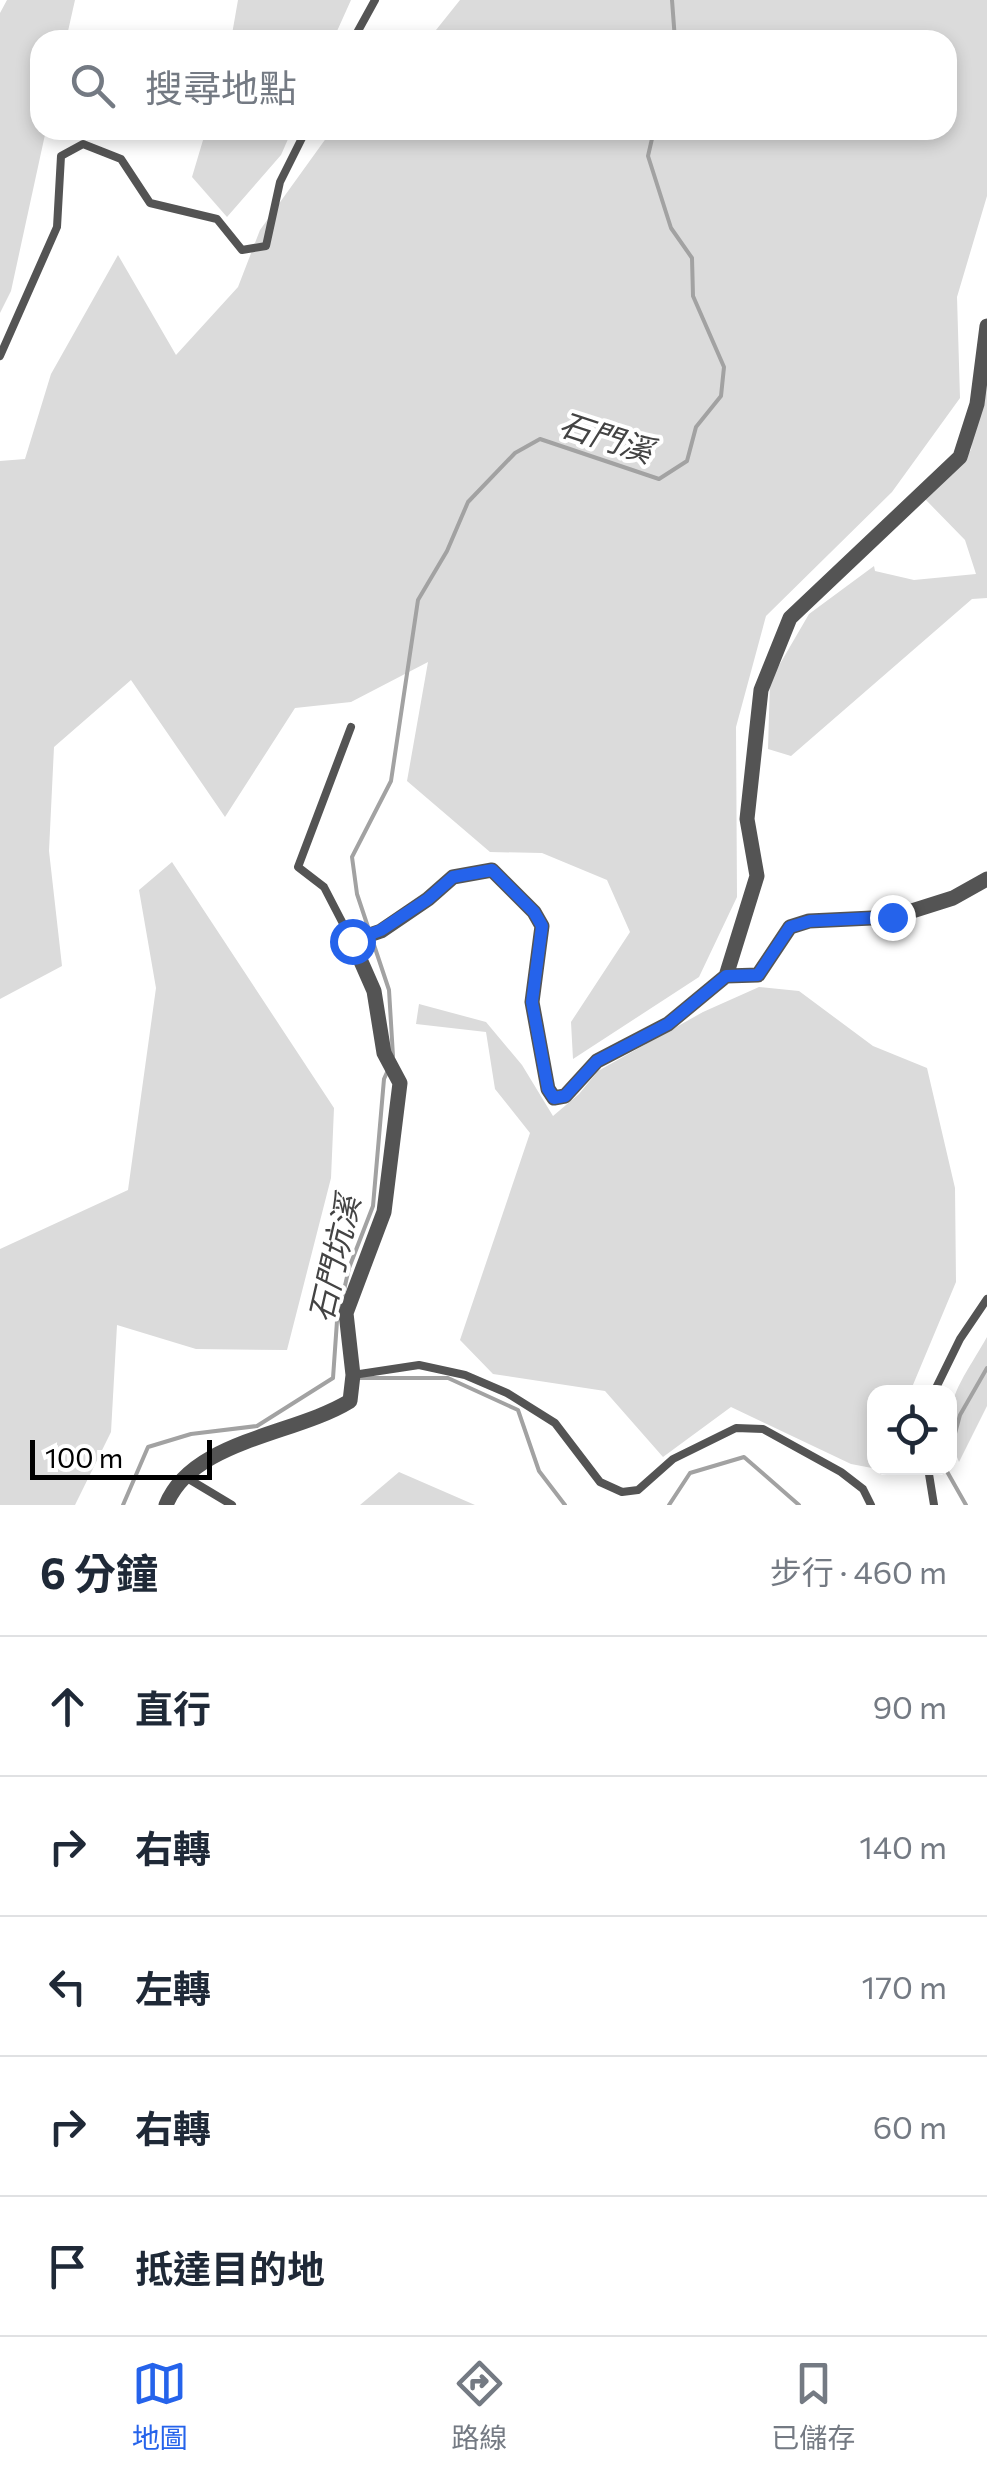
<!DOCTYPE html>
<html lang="zh-TW">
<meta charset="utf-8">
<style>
body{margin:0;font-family:Commissioner,"Noto Sans TC",sans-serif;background:#f2f2f3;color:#1f2937}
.controls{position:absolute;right:30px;bottom:30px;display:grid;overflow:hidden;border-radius:20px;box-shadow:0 5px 15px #0003}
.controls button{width:90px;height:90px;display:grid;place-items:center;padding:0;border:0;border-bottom:2px solid #e0e1e3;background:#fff;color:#1f2937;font:50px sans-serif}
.scale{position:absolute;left:30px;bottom:25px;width:182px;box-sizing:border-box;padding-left:10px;border:5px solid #000;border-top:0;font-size:28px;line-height:35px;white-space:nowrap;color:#000;-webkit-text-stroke:8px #fff;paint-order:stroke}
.stop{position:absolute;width:30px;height:30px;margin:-22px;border:8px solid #2563eb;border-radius:50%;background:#fff}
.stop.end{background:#2563eb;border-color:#fff;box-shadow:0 2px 10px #0008}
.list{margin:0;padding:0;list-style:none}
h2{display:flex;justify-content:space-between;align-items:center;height:130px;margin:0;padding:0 40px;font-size:42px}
h2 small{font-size:32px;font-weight:400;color:#747a83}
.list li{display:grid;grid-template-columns:65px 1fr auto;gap:30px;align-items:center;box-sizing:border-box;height:140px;padding:0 40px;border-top:2px solid #e0e1e3}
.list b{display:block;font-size:38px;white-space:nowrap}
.list em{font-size:32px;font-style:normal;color:#747a83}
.icon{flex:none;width:55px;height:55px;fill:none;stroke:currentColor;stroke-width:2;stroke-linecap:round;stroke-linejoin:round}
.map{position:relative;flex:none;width:987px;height:1505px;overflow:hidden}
.search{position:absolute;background:#fff;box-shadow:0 5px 15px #0003;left:30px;right:30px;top:30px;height:110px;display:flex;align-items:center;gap:25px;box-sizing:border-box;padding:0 35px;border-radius:30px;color:#747a83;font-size:38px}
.sheet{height:830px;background:#fff}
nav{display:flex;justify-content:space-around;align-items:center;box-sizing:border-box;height:140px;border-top:2px solid #e0e1e3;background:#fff;font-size:28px;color:#747a83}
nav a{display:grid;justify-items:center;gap:5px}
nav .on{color:#2563eb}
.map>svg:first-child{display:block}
.green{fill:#dbdbdb}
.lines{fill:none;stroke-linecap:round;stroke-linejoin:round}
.stream{stroke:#a2a2a2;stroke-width:4}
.service{stroke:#545454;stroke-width:8}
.minor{stroke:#545454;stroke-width:15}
.route{stroke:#2563eb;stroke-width:12}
.labels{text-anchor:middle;stroke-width:8;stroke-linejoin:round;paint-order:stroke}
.water-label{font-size:32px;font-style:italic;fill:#434343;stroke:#fff}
</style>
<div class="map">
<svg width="987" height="1505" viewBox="0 0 987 1505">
<rect width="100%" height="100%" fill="#fff"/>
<path class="green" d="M7 0H75L66 40H40V130H46L11 291 0 313V13Z
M238 0H351L333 40H231Z
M460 0H987V196L957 297 960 398 892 492 766 616 736 727 737 897 699 977 573 1059 571 1022 630 932 607 880 542 853 490 852 407 781 428 662 351 702 295 708 225 817 131 680 54 747 49 851 62 966 0 999V461L25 459 51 374 118 255 176 355 238 287 260 230 332 130H947V40H428Z
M206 130H292L281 155 227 217 192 177Z
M987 327V598L972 599 791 756 768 749 770 681 809 614 874 566 875 571 914 580 976 574 965 540 925 499 971 450Z
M172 862 334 1108 331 1178 287 1350 196 1349 117 1325 111 1432 75 1505H0V1249L128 1190 156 988 139 890Z
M759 987 799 991 873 1046 927 1068 955 1188 956 1282 910 1392H874V1468H894L893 1472 851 1464 731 1407 663 1457 605 1391 493 1374 460 1340 530 1133 495 1089 486 1032 416 1024 419 1004 486 1022 522 1065 553 1116 579 1094 598 1071 703 1012Z
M987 1337V1406L959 1462C936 1407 960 1385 987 1337Z
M399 1472 475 1505H360Z"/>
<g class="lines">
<path class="stream" d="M672 0 675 40
M369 930 357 894 352 857 391 781 418 600 447 551 468 502 515 453 540 439 659 479 687 461 696 427 721 396 724 367 693 296 692 258 671 228 648 156 654 130
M372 939 389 990 393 1056
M357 1378H448L518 1410 539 1471 565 1505
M950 1452 960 1415 987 1368
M945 1468 966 1505
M123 1505 148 1447 191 1434 257 1426 333 1378 337 1321 349 1268 373 1206 384 1079 388 1070
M669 1505 690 1473 744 1457 799 1505"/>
<path class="service" d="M353 40 375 0
M0 356 57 227 61 156 83 144 121 159 150 203 217 219 242 250 266 246 280 182 306 130
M351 727 298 867 324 887 352 941
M353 1375 419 1365 465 1375 507 1393 555 1423 600 1482 622 1492 638 1490 673 1459 736 1428 763 1429 841 1472 863 1489 871 1505
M934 1392 960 1339 987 1299
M928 1468 934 1505
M187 1478 232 1505"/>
<path class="minor" d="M726 976 758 975 790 927 809 921 893 917 953 898 987 879
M166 1505C192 1440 295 1435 350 1401L353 1375 346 1313 384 1212 400 1083 384 1053 374 991 352 941 381 931 428 899 453 877 492 870 534 912 542 926 532 1002 548 1089 554 1098 565 1096 597 1061 668 1024 726 976 757 876 747 819 761 690 790 618 960 457 977 404 987 326"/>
</g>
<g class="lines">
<path class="route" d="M352 941 381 930 428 899 453 877 492 870 534 912 542 926 532 1002 548 1089 554 1098 565 1096 597 1061 668 1024 726 976 758 975 790 927 810 921 892 917"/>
</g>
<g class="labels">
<g class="water-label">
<text transform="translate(606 438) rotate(18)" y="11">石門溪</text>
<text transform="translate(335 1259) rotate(-77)" y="11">石門坑溪</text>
</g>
</g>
</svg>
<div class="controls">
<button><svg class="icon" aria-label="locate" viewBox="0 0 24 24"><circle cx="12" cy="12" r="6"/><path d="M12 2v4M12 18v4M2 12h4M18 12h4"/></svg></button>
</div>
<div class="scale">100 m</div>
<div class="stop" style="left:352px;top:941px"></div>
<div class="stop end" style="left:892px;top:917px"></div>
<div class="search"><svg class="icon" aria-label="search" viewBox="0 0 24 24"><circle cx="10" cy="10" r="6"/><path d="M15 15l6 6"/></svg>搜尋地點</div>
</div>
<section class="sheet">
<h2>6 分鐘<small>步行 · 460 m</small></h2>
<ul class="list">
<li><svg class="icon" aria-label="ahead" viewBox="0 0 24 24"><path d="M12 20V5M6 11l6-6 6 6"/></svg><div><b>直行</b></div><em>90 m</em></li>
<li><svg class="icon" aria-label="right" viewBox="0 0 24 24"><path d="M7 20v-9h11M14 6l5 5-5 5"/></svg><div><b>右轉</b></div><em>140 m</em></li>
<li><svg class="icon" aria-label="left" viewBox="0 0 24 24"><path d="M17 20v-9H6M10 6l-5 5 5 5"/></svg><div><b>左轉</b></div><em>170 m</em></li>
<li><svg class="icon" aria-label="right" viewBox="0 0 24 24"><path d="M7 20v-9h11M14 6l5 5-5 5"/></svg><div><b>右轉</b></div><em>60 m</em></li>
<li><svg class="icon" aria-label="arrive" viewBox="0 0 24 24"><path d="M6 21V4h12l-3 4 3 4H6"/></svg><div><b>抵達目的地</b></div></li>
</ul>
</section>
<nav>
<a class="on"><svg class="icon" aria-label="map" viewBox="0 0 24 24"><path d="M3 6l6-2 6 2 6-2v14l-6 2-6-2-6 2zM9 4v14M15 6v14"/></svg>地圖</a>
<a><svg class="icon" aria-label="directions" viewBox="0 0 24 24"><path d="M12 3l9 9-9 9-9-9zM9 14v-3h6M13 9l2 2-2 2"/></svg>路線</a>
<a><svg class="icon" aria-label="saved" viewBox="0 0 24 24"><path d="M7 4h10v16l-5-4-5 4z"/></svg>已儲存</a>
</nav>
